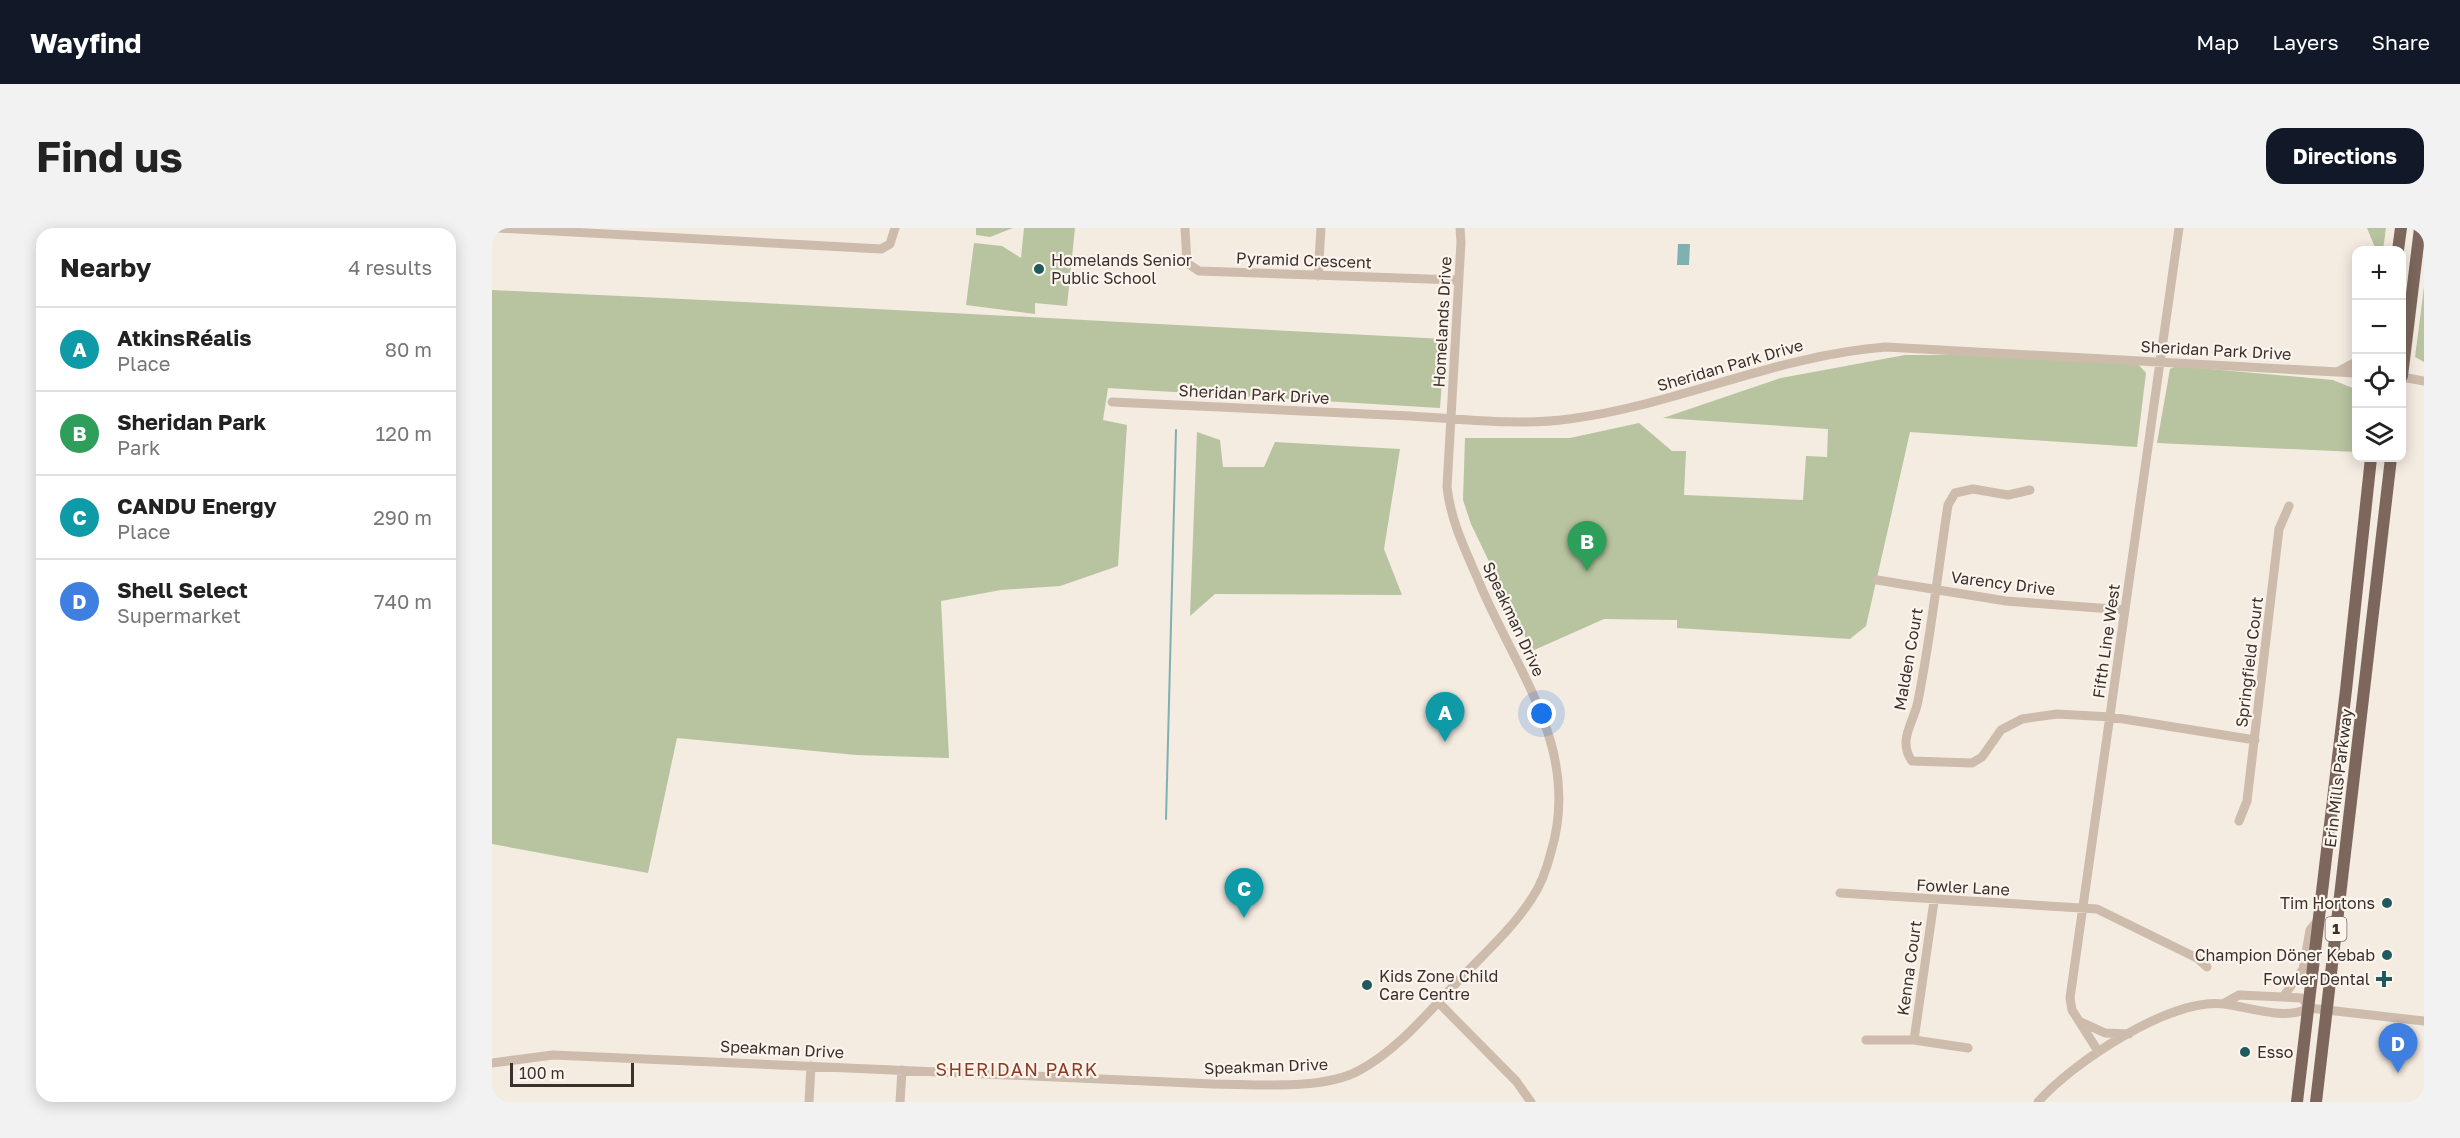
<!DOCTYPE html>
<meta charset="utf-8">
<style>
body{margin:0;font-family:"Golos Text",sans-serif;background:#f2f2f2;color:#222}
.controls{position:absolute;right:18px;top:18px;display:grid;overflow:hidden;border-radius:12px;box-shadow:0 3px 15px #0003}
.controls button{width:54px;height:54px;display:grid;place-items:center;padding:0;border:0;border-bottom:2px solid #e0e0e0;background:#fff;color:#222;font:30px sans-serif}
.scale{position:absolute;left:18px;bottom:15px;width:124px;box-sizing:border-box;padding-left:6px;border:3px solid #3b302b;border-top:0;font-size:16px;line-height:21px;white-space:nowrap;color:#3b302b;-webkit-text-stroke:4px #fbf5ee;paint-order:stroke}
.you{position:absolute;left:1050px;top:486px;width:21px;height:21px;margin:-15px;border:4px solid #fff;border-radius:50%;background:#1a73e8;box-shadow:0 0 0 9px #1a73e833}
.badge{display:grid;place-items:center;width:39px;height:39px;border-radius:50%;background:#111827;color:#fff;font-size:20px;font-weight:700}
.pin{position:absolute;translate:-50% -50px;filter:drop-shadow(0 2px 3px #0008)}
.pin::after{content:'';position:absolute;top:32px;width:21px;height:18px;background:inherit;clip-path:polygon(0 0,100% 0,50% 100%)}
.list{margin:0;padding:0;list-style:none}
h2{display:flex;justify-content:space-between;align-items:center;height:78px;margin:0;padding:0 24px;font-size:26px}
h2 small{font-size:20px;font-weight:400;color:#767676}
.list li{display:grid;grid-template-columns:39px 1fr auto;gap:18px;align-items:center;box-sizing:border-box;height:84px;padding:0 24px;border-top:2px solid #e0e0e0}
.list b{display:block;font-size:22px;white-space:nowrap}
.list p{margin:0;font-size:20px;white-space:nowrap;color:#767676}
.list em{font-size:20px;font-style:normal;color:#767676}
.icon{flex:none;width:33px;height:33px;fill:none;stroke:currentColor;stroke-width:2;stroke-linecap:round;stroke-linejoin:round}
.map{position:relative;flex:none;width:1932px;height:874px;overflow:hidden;border-radius:18px}
header{display:flex;align-items:center;gap:36px;box-sizing:border-box;height:84px;padding:0 30px;background:#111827;color:#fff}
header strong{font-size:28px}
nav{display:flex;gap:33px;margin-inline-start:auto;font-size:21px}
.intro{display:flex;align-items:center;justify-content:space-between;box-sizing:border-box;height:144px;padding:0 36px}
h1{margin:0;font-size:42px}
.button{padding:15px 27px;border-radius:18px;background:#111827;color:#fff;font-size:21px;font-weight:700}
main{display:flex;gap:36px;padding:0 36px}
aside{flex:1;background:#fff;border-radius:18px;box-shadow:0 3px 15px #0003}
.map>svg:first-child{display:block}
.green{fill:#b8c4a0}
.water{fill:#7fb0b2}
.lines{fill:none;stroke-linecap:round;stroke-linejoin:round}
.stream{stroke:#7fb0b2;stroke-width:2}
.minor{stroke:#cdbbac;stroke-width:9}
.major{stroke:#7d675c;stroke-width:12}
.poi-dot{fill:#1f5a5e;stroke:#fbf5ee;stroke-width:2}
.labels{text-anchor:middle;stroke-width:4.5;stroke-linejoin:round;paint-order:stroke}
.shield{fill:#fbf5ee;stroke:#756b66;stroke-width:1.5}
.shield-label{font-size:15px;font-weight:bold;fill:#3b302b}
.poi-label{font-size:16px;fill:#3b302b;stroke:#fbf5ee;text-anchor:start}
.street-label{font-size:16px;fill:#3b302b;stroke:#fbf5ee}
.neighbourhood-label{font-size:18px;letter-spacing:1.5px;fill:#8c3b22;stroke:#fbf5ee}
</style>
<header>
<strong>Wayfind</strong>
<nav><a>Map</a><a>Layers</a><a>Share</a></nav>
</header>
<div class="intro"><h1>Find us</h1><a class="button">Directions</a></div>
<main>
<aside>
<h2>Nearby<small>4 results</small></h2>
<ul class="list">
<li><span class="badge" style="background:#0f9aa8">A</span><div><b>AtkinsRéalis</b><p>Place</p></div><em>80 m</em></li>
<li><span class="badge" style="background:#2e9e5b">B</span><div><b>Sheridan Park</b><p>Park</p></div><em>120 m</em></li>
<li><span class="badge" style="background:#0f9aa8">C</span><div><b>CANDU Energy</b><p>Place</p></div><em>290 m</em></li>
<li><span class="badge" style="background:#3f7fe0">D</span><div><b>Shell Select</b><p>Supermarket</p></div><em>740 m</em></li>
</ul>
</aside>
<div class="map">
<svg width="1932" height="874" viewBox="0 0 1932 874">
<rect width="100%" height="100%" fill="#f4ebe1"/>
<path class="green" d="M484 0H521L498 9 484 7Z
M532 0H583L575 78 543 75V86L474 77 482 15 510 18 529 30Z
M1875 0H1894L1891 22H1884Z
M1932 59V134L1923 129Z
M0 62C318 76 635 95 953 111L948 180 616 160 611 192 635 197 626 338 568 358 509 362 449 373 457 530 364 527 185 510 156 645 0 616Z
M1413 127H1465L1646 136 1654 145 1645 219 1418 204 1374 398 1358 411 1185 400V392L1112 391 1040 423 979 296 971 272 973 210H1078L1147 195 1180 223H1194L1192 267 1311 272 1314 228 1335 229 1336 201 1171 190 1289 150Z
M1684 138 1841 152 1863 161 1864 224 1665 215 1678 141Z
M705 204 728 212 731 239H772L783 214 908 221 892 321 910 367 723 366 698 388Z"/>
<path class="water" d="M1186 16H1198L1197 37H1185Z"/>
<g class="lines">
<path class="stream" d="M674 591 684 202"/>
<path class="minor" d="M5 0 389 21 398 16 403 0
M693 0 695 35 707 43 965 52
M826 48 829 0
M1847 143 1864 134
M1910 149 1932 153
M620 174C720 179 819 184 918 188 970 191 1025 198 1077 191 1185 177 1285 127 1394 119L1864 145
M1538 262 1516 267 1481 261 1463 265 1456 277C1446 342 1439 408 1426 473 1422 495 1405 512 1420 533L1480 535 1490 529 1509 502 1530 491 1565 486 1619 489 1763 512
M1385 352 1514 373 1633 382
M1747 593 1755 573 1787 301 1797 278
M1348 665 1605 681 1705 730 1715 739
M1791 769 1811 741 1818 702 1826 692
M946 774 1024 853 1039 874
M1731 776 1747 767 1810 770 1817 780
M1817 780 1932 793
M1587 793 1613 805 1637 806
M1374 812H1422L1476 820
M1422 812 1442 673
M1606 823 1580 782 1578 770 1687 0
M0 835 61 827 721 856C762 856 831 863 868 842 907 821 937 783 968 751 993 725 1021 700 1040 670 1049 657 1055 640 1059 624 1089 525 1028 448 990 361 976 327 959 296 955 259L969 14 968 0
M317 874 319 838
M408 874 410 842
M1546 874C1580 835 1679 769 1732 776 1757 779 1793 793 1817 780"/>
<path class="major" d="M1906 22 1909 0
M1910 148 1928 0
M1805 874 1854 462 1879 230
M1824 874 1899 230"/>
</g>
<g class="poi-dot">
<circle cx="547" cy="41" r="6"/>
<circle cx="1895" cy="675" r="6"/>
<circle cx="1895" cy="727" r="6"/>
<path d="M1889 742h6v6h6v6h-6v6h-6v-6h-6v-6h6z"/>
<circle cx="875" cy="757" r="6"/>
<circle cx="1753" cy="824" r="6"/>
</g>
<g class="labels">
<rect class="shield" x="1833.5" y="689" width="21" height="24" rx="4.5"/>
<g class="shield-label">
<text x="1844" y="706">1</text>
</g>
<g class="poi-label">
<text x="559" y="38">Homelands Senior<tspan x="559" dy="18">Public School</tspan></text>
<text x="1883" y="681" text-anchor="end">Tim Hortons</text>
<text x="1883" y="733" text-anchor="end">Champion Döner Kebab</text>
<text x="887" y="754">Kids Zone Child<tspan x="887" dy="18">Care Centre</tspan></text>
<text x="1878" y="757" text-anchor="end">Fowler Dental</text>
<text x="1765" y="830">Esso</text>
</g>
<g class="street-label">
<text transform="translate(812 32) rotate(2)" y="6">Pyramid Crescent</text>
<text transform="translate(950 94) rotate(-87)" y="6">Homelands Drive</text>
<text transform="translate(1724 122) rotate(3)" y="6">Sheridan Park Drive</text>
<text transform="translate(1238 137) rotate(-16)" y="6">Sheridan Park Drive</text>
<text transform="translate(762 166) rotate(3)" y="6">Sheridan Park Drive</text>
<text transform="translate(1511 355) rotate(7)" y="6">Varency Drive</text>
<text transform="translate(1022 391) rotate(65)" y="6">Speakman Drive</text>
<text transform="translate(1614 413) rotate(-82)" y="6">Fifth Line West</text>
<text transform="translate(1416 431) rotate(-80)" y="6">Malden Court</text>
<text transform="translate(1757 434) rotate(-83)" y="6">Springfield Court</text>
<text transform="translate(1846 550) rotate(-83)" y="6">Erin Mills Parkway</text>
<text transform="translate(1471 659) rotate(3)" y="6">Fowler Lane</text>
<text transform="translate(1417 740) rotate(-82)" y="6">Kenna Court</text>
<text transform="translate(290 821) rotate(3)" y="6">Speakman Drive</text>
<text transform="translate(774 838) rotate(-2)" y="6">Speakman Drive</text>
</g>
<g class="neighbourhood-label">
<text x="525" y="848">SHERIDAN PARK</text>
</g>
</g>
</svg>
<div class="controls">
<button>+</button>
<button>−</button>
<button><svg class="icon" aria-label="locate" viewBox="0 0 24 24"><circle cx="12" cy="12" r="6"/><path d="M12 2v4M12 18v4M2 12h4M18 12h4"/></svg></button>
<button><svg class="icon" aria-label="layers" viewBox="0 0 24 24"><path d="M12 4l9 5-9 5-9-5zM3 14l9 5 9-5"/></svg></button>
</div>
<div class="scale">100 m</div>
<div class="you"></div>
<div class="pin badge" style="left:953px;top:514px;background:#0f9aa8">A</div>
<div class="pin badge" style="left:1095px;top:343px;background:#2e9e5b">B</div>
<div class="pin badge" style="left:752px;top:690px;background:#0f9aa8">C</div>
<div class="pin badge" style="left:1906px;top:845px;background:#3f7fe0">D</div>
</div>
</main>
